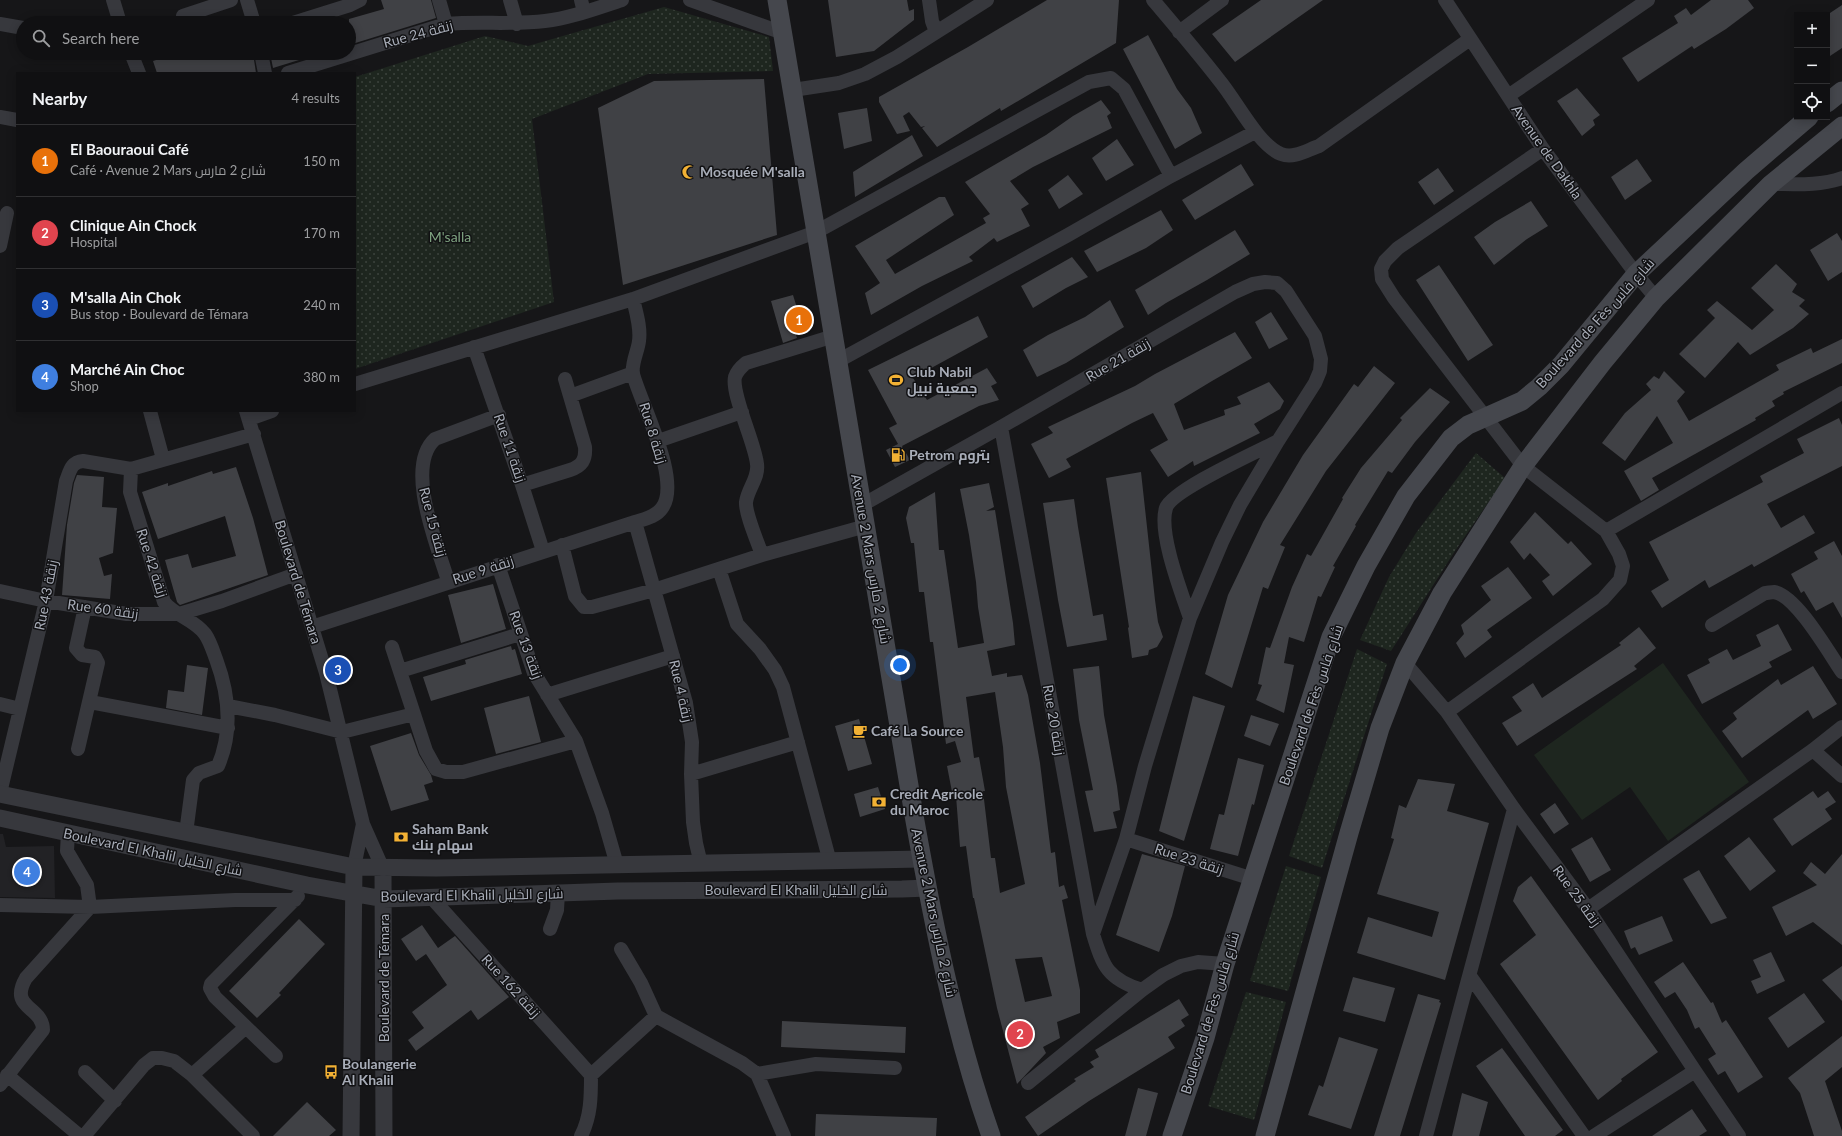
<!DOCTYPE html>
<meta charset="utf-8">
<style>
body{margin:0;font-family:Lato,Cairo,sans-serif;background:#19191b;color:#f1f3f6}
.controls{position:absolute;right:12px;top:12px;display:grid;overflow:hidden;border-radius:0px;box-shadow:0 2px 10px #0003}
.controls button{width:36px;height:36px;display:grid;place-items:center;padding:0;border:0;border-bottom:1px solid #303032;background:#101012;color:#f1f3f6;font:20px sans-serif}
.you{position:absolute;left:900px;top:665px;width:14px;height:14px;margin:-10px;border:3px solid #fff;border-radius:50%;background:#1a73e8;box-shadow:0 0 0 6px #1a73e833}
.badge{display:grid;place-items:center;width:26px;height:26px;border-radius:50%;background:#f2b134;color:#fff;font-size:13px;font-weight:700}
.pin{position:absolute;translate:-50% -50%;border:2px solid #fff;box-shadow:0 1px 4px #0006}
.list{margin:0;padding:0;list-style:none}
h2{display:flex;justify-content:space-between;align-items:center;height:52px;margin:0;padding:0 16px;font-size:17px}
h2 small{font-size:13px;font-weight:400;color:#9c9d9f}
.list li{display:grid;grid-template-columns:26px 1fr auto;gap:12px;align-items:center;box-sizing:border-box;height:72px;padding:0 16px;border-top:1px solid #303032}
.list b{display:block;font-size:15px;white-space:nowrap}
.list p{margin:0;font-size:13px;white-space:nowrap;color:#9c9d9f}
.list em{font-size:13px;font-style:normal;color:#9c9d9f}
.icon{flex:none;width:22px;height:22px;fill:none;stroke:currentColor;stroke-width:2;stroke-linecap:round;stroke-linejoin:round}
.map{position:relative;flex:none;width:1842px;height:1136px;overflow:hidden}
.search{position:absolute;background:#101012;box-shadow:0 2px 10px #0003;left:16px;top:16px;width:340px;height:44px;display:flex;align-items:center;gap:10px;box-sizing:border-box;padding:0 14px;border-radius:22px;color:#9c9d9f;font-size:15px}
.panel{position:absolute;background:#101012;box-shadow:0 2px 10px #0003;left:16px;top:72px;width:340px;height:340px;border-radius:0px}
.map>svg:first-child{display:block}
.built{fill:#222225}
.green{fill:#1e261f}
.park{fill:url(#park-dots)}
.building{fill:#404145;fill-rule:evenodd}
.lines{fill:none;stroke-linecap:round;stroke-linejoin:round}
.minor{stroke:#37383d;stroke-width:14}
.tertiary{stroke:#37383d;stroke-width:17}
.secondary{stroke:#45474d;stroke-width:19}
.labels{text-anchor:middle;stroke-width:3;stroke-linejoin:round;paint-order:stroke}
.street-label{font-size:14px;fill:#a8adb8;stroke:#111113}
.poi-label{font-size:14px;font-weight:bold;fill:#a8adb8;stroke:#111113;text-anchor:start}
.park-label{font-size:14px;fill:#7fa381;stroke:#111113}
</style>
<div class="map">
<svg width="1842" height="1136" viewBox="0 0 1842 1136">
<defs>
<pattern id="park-dots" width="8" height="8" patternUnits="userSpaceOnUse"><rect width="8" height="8" fill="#1e261f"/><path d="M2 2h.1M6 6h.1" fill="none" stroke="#3c433d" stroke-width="1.8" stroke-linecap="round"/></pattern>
</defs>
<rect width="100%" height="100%" fill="#161618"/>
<path class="built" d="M0 834H3L6 847 54 846 55 898 0 897Z"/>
<path class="green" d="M1663 663 1749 782 1668 841 1630 787 1582 820 1534 755Z"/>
<path class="park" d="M664 7 769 37 773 71 648 74 532 119 554 302 355 369V77L485 36 528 46Z
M1476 453 1505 478 1455 551 1391 651 1360 640 1389 577 1416 533Z
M1357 649 1387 664 1322 868 1289 856Z
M1286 866 1321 877 1288 991 1250 981Z
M1246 992 1286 1002 1254 1120 1208 1106Z"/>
<path class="building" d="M381 0H431L436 18 349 45V19L384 9Z
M828 0H907L909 11 914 9V20L874 51 836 57Z
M1047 0H1119L1116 43 1001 111 1000 108 937 147 922 128 925 126 921 127 909 112 903 116 910 131 897 134 879 102V97L968 47Z
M1261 0H1323L1235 62 1212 34Z
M1711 0H1748L1754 8 1726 29 1694 49 1692 46 1638 82 1622 58 1678 23 1674 16 1686 8 1691 15Z
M1842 5V48L1827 58V15Z
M1148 35 1177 89 1191 108 1202 133 1175 149 1123 49Z
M178 53H253L256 73H157L153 61Z
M270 53H312V56L273 68Z
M764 79 777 235 623 285 598 108 654 81Z
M1577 88 1600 115 1593 120 1595 125 1582 136 1557 101Z
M1101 100 1111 113 1107 116 1112 128 1033 167 1010 181 1029 204 1021 209 1030 226 997 242 994 238 969 257 973 261 922 286 871 315 865 293 880 283 855 246 939 197H945L954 215 886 260 895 274 986 223 983 218 990 214 965 182 1046 135 1073 116Z
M867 108 872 141 844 149 838 113Z
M912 135 923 156 855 197 853 172Z
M1117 139 1134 165 1106 181 1092 158Z
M1637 159 1652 181 1625 200 1611 177Z
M1241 164 1254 185 1195 220 1182 200Z
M1438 168 1454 191 1434 205 1418 182Z
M1068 175 1083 194 1059 209 1048 190Z
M1531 201 1548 226 1527 239 1494 265 1474 237 1495 222Z
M1161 210 1173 230 1146 248 1097 272 1084 251Z
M1235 230 1250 254 1207 280 1166 303 1148 315 1135 290Z
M1837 233 1842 241V272L1828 281 1810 250Z
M1072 257 1088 277 1066 288 1033 308 1021 286Z
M1776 264 1797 284 1792 292 1805 300 1799 306 1809 314 1793 328 1750 355 1738 342 1705 378 1679 354 1715 318 1707 310 1717 301 1752 330 1774 310 1751 288Z
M1439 265 1493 345 1468 361 1416 280Z
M793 295 802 324 793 326 797 338 783 343 771 301Z
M1110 300 1124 327 1066 363 1037 377 1023 350 1048 335 1085 317Z
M1271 312 1288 339 1269 349 1255 322Z
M978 316 988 337 913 378 927 400 987 368 997 383 991 386 999 400 979 406 902 446 910 460 895 467 886 450 898 444 889 428 897 424 868 370Z
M1235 332 1252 358 1212 381 1174 404 1184 430 1225 415 1224 410 1241 404 1237 397 1269 382 1284 401 1280 409 1254 424 1260 433 1194 466 1193 461 1168 477 1150 450 1168 440 1153 413 1132 423 1066 459 1071 467 1049 478 1031 444 1053 433 1048 427 1135 386 1155 374Z
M1842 339V363L1783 392 1784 394 1772 401 1775 406 1755 418 1756 420 1652 478 1659 490 1641 501 1624 471 1673 443 1657 416 1625 461 1602 443 1625 413 1651 390 1646 384 1654 376 1659 379 1664 371 1685 392 1677 401 1689 421 1779 370 1776 365 1811 348 1813 353Z
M1374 366 1395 383 1326 471 1280 545 1285 547 1268 589 1263 587 1232 688 1205 674 1228 595 1263 522 1303 455 1354 384 1358 387Z
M1430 388 1450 402 1415 442 1392 473 1388 471 1355 525 1356 526 1333 566 1335 567 1321 597 1318 596 1304 642 1289 637 1284 663 1294 665 1284 713 1256 700 1262 685 1258 684 1266 647 1270 648 1292 587 1307 554 1311 556 1343 499 1342 498 1361 468 1402 420 1400 418Z
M1839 418 1842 425V466L1767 504 1781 528 1804 515 1815 533 1754 567 1752 564 1709 588 1705 580 1662 608 1651 591 1669 580 1649 542 1763 482 1760 476 1804 453 1797 439Z
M236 467 253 518 268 575 180 605 177 602 165 560 188 554 192 568 236 556 225 516 158 539 142 492 168 483V486L212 471 213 474Z
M1141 472 1155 600 1158 622 1163 637 1157 647 1149 650 1148 655 1132 658 1128 628 1129 627 1106 478Z
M77 475 104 477 102 507 117 508 113 553 99 558 104 576 112 574 110 599 62 595 67 525 74 483Z
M989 483 994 507 986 511 995 510 1013 623 1015 645 987 651 992 676 1007 673V677L1022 675 1028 695 1040 763 1051 853 1055 852 1059 887 1064 885 1068 898 1062 900 1080 990V1013L1057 1022 1060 1038 1043 1047 1046 1053 1017 1084 997 1008 974 898H973L966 846 960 847 956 796 953 797 947 766 961 762 955 741 946 744 933 642H930L924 592H919L914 543H911L906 518 909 507 935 492 939 550H944L958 648 984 643 978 607 976 582 969 535 960 489ZM995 692 1003 747 1006 787 1025 884 1000 893 995 858H991L983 791H985L979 757 974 758 966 697ZM1042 957 1052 996 1025 1002 1015 959Z
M1074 499 1078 527 1093 616 1103 614 1107 640 1067 647 1058 600 1043 503Z
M1535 512 1568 544 1571 541 1592 564 1553 596 1542 581 1550 575 1530 553 1524 560 1510 542Z
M1834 541 1842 556V618L1833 602 1816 611 1804 591 1801 593 1791 574 1818 559 1814 552Z
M1508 567 1532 598 1487 630 1492 637 1465 658 1456 643 1464 634 1461 625 1491 600 1481 586Z
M493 584 506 629 461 643 448 595Z
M1778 624 1792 650 1769 662 1772 667 1702 704 1687 675 1710 663 1708 659 1727 649 1733 660 1761 646 1756 635Z
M1639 627 1656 648 1634 666 1637 669 1517 746 1502 723 1522 711 1512 697 1533 683 1542 698 1621 645 1619 643Z
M511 646 512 650 515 649 522 674 431 701 423 677 466 664 465 660Z
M187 665 208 668 202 715 166 708 168 690 184 692Z
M1099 666 1104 715 1117 786 1120 810 1113 812 1117 828 1094 832 1085 791 1093 790 1079 720 1073 669Z
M1813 666 1837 704 1813 719 1808 710 1742 758 1722 731 1737 719 1733 713 1778 679 1781 685Z
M529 696 541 742 496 754 484 708Z
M1193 696 1225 706 1184 841 1159 831Z
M1251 715 1279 724 1270 746 1244 736Z
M859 719 872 764 848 771 835 726Z
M411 733 419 755 431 775 433 782 424 785 429 800 391 811 370 746Z
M1238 758 1264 765 1254 805 1252 804 1238 856 1210 849 1219 814 1224 815Z
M1418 779 1455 784 1447 811 1489 823 1445 980 1357 953 1368 917 1432 937 1439 912 1377 894 1394 839 1391 838 1399 805 1406 808Z
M878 787 885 809 860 817 854 794Z
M1813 791 1818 798 1828 791 1836 802 1825 809 1832 819 1792 846 1773 819Z
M1555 803 1569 824 1554 834 1540 814Z
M1592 837 1611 870 1590 882 1571 849Z
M1749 837 1776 871 1750 891 1724 856Z
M1142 854 1185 866 1172 916 1159 952 1116 935Z
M1842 854V945L1813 922 1786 936 1772 907 1817 885 1803 873 1811 862 1825 874Z
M1699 870 1727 918 1711 924 1683 879Z
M1531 876 1658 1052 1621 1079 1622 1081 1598 1100 1500 964 1536 935 1513 901 1518 887Z
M1662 916 1673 941 1639 955 1635 947 1631 949 1624 931Z
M299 919 325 944 279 993 281 995 257 1018 229 991Z
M422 925 438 948 455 936 509 997 478 1020 471 1010 416 1051 408 1040 424 1028 412 1012 447 985 426 954 416 961 401 939Z
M1771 952 1785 981 1757 994 1751 981 1761 977 1753 960Z
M1683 962 1711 1003 1713 1002 1722 1023 1726 1020 1763 1077 1738 1093 1725 1071 1718 1075 1708 1059 1716 1054 1699 1027 1695 1029 1687 1010 1675 992 1665 998 1654 982Z
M1842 966V1001L1822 980Z
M1353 977 1395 988 1385 1022 1343 1011Z
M1804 993 1825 1022 1788 1048 1768 1018Z
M1418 994 1440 1000 1439 1002 1441 1003 1400 1136H1374Z
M1179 999 1189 1015 1181 1020 1185 1026 1168 1037 1175 1048 1089 1101 1038 1136 1025 1117 1076 1081 1074 1079 1094 1067 1090 1062 1099 1057 1095 1050Z
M782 1021 906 1027 905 1053 781 1047Z
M1842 1036V1067L1825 1081 1842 1131V1136H1814L1800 1093 1788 1078Z
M1339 1037 1378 1049 1351 1129 1308 1115 1319 1085 1323 1087Z
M1502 1048 1563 1130 1555 1136H1525L1476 1066Z
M1138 1088 1158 1093 1146 1136H1125Z
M1462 1093 1488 1102 1479 1136H1452Z
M307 1102 336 1130 329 1136H273Z
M1692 1109 1707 1131 1699 1136H1652Z
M816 1114 937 1118 936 1136H815Z"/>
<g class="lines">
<path class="minor" d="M113 0 120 23
M247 0 254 23
M439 0 446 24
M510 0 517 24
M581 0 584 12
M690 0 783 33
M929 0 932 21 936 32
M1153 0C1175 26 1198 53 1219 80 1236 100 1258 145 1281 154 1294 159 1307 150 1319 146L1470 39
M1445 0 1543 149 1636 274 1656 298
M183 16 231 0
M293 23 350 5 360 0
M0 24 23 28
M1179 32 1222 0
M131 53 139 73
M261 53 265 73
M288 73 446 24C479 21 512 25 545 21 571 18 597 8 622 0
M793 90 839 83 865 74 897 57 987 0
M1508 96 1648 0
M0 117 17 120
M1771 184C1795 184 1819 186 1842 178
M0 246 7 213
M474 347 522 485 543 551
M838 361 1068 235 1171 176 1255 132
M355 384 633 299 816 232 1089 82 1111 78 1124 89 1171 176
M570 396 633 373
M150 411 163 459
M246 411 326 673 363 824 383 869
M249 419 272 411
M1001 427 1093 934C1103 967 1108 979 1142 990
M658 441 742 412
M131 469 130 492 164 602C175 616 194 619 205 634 210 641 213 651 216 659 229 694 233 731 218 766L199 773 193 780 186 833
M522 485 570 470C582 466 586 460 585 447L565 379
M862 505 1001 427 1235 292 1253 284 1265 282 1277 283 1286 291 1315 336 1321 359 1320 371 1315 383 1278 441 1240 505 1222 542 1190 618 1145 766 1126 839 1093 934
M635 522 686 703 692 742 691 774 693 822 696 843 701 864
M1606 531 1842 393
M562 545 575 596 584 607H592L654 590 762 555 866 526
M762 555C758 543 745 513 746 502 748 488 759 478 757 464 755 443 731 394 735 377 737 371 741 367 746 363L834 336
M498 565 534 673 576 741 602 813 617 865
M719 569 737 624 760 649 775 670 783 687 830 862
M448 581C438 547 404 467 435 439L499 415
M0 591 46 601 127 614H179L222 601 296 574
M1190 618C1182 594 1158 533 1166 508 1172 490 1257 452 1278 441
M1712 625 1765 593C1768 593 1771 592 1774 592 1796 595 1829 653 1842 672
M312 627 635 522C644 519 656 517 662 508 682 481 641 404 633 374 631 364 638 351 639 341 641 327 636 312 633 299
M392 647 426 751 436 769 446 772H463L576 741
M1405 663 1447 712 1514 809 1588 909 1695 1071 1739 1136
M400 671 520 634
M547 695 673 656
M90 702 228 728
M0 704 20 709
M228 706 275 715 342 732 414 714
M1447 712 1603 599 1620 580 1623 566 1619 554 1606 531 1523 466 1394 298 1382 279 1381 269 1385 261 1398 248 1543 149
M78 749 98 663 95 657 82 655 76 648 85 607
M1813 750 1842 776
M691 774 798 742
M0 793 46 601 66 481C70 471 71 462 83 461L131 469 254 434
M1126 839 1253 879
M354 867 363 824
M431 897 591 1075
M0 905 90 907 235 900H295
M1588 909 1813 750 1842 727
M550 929 557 910 558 893
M621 949 641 983 656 1016 742 1063 757 1074 784 1136
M1470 976 1584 1136
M276 1056 215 997 210 988 211 984 298 896
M85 1072 115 1101
M757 1074 816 1064 895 1068
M7 1075 80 1136
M192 1075 246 1027
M591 1075 656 1016
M1028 1083 1142 990 1163 975 1181 966 1198 962 1225 964
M0 1085 43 1030C43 1006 8 1009 26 978L90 907 87 885 67 851 68 833
M84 1136 144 1065 153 1058H162L174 1061 192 1075 253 1136
M581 1136C591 1116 591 1097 591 1075
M1426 1136 1514 809
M1594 1136 1695 1071"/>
<path class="tertiary" d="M0 794 354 867 436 868 922 859
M0 818 307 885 384 899 618 891 902 889 928 888
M383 869 384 1136
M351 1136 354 867"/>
<path class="secondary" d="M777 0 915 821C934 927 955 1034 991 1136
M1827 103 1842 91
M1172 1136 1205 1038 1225 964 1331 637 1366 566 1406 496 1451 438 1468 425 1522 401 1539 387 1561 365 1636 274 1746 171 1809 117
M1265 1136 1349 833 1380 728 1405 663 1442 593 1523 466 1603 362 1656 298 1771 184 1842 126"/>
</g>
<defs>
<symbol id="mosque-bare" viewBox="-9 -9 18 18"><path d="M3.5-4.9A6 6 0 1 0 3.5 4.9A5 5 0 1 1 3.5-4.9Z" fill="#f2b134" stroke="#111113" stroke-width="2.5" paint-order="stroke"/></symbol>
<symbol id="stadium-bare" viewBox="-9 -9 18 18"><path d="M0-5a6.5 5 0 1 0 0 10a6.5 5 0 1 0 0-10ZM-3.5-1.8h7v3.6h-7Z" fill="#f2b134" stroke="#111113" stroke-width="2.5" paint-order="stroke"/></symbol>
<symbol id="fuel-bare" viewBox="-9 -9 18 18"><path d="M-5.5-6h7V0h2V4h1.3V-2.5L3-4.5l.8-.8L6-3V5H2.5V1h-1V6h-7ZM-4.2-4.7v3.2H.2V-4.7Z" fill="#f2b134" stroke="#111113" stroke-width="2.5" paint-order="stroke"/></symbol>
<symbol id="cafe-bare" viewBox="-9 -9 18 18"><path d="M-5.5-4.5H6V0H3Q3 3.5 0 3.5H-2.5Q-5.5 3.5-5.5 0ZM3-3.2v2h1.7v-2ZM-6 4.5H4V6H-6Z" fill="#f2b134" stroke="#111113" stroke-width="2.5" paint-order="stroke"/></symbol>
<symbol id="bank-bare" viewBox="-9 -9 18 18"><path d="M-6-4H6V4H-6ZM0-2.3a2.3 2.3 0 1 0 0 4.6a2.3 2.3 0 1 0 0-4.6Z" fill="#f2b134" stroke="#111113" stroke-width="2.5" paint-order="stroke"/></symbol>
<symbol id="bus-bare" viewBox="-9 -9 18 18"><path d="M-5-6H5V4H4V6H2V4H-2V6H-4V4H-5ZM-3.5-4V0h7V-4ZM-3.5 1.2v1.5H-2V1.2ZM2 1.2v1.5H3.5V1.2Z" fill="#f2b134" stroke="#111113" stroke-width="2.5" paint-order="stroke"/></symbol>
</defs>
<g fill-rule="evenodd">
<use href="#mosque-bare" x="679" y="162" width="20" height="20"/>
<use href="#stadium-bare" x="886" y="370" width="20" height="20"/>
<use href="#fuel-bare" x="888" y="445" width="20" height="20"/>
<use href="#cafe-bare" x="850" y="721" width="20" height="20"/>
<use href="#bank-bare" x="869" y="792" width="20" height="20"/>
<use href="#bank-bare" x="391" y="827" width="20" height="20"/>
<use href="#bus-bare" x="321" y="1062" width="20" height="20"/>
</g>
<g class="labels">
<g class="street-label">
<text transform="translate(418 34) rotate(-15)" y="5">Rue 24 زنقة</text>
<text transform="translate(1547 152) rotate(55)" y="5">Avenue de Dakhla</text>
<text transform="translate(1595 323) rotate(-48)" y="5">Boulevard de Fès شارع فاس</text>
<text transform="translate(1118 360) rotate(-30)" y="5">Rue 21 زنقة</text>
<text transform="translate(653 433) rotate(73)" y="5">Rue 8 زنقة</text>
<text transform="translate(510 448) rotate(71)" y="5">Rue 11 زنقة</text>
<text transform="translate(433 522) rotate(75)" y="5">Rue 15 زنقة</text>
<text transform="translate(871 559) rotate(80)" y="5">Avenue 2 Mars شارع 2 مارس</text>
<text transform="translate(152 563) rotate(72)" y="5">Rue 42 زنقة</text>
<text transform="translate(483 570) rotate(-18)" y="5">Rue 9 زنقة</text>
<text transform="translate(298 582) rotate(73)" y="5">Boulevard de Témara</text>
<text transform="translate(46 595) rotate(-79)" y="5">Rue 43 زنقة</text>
<text transform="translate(103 609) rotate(8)" y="5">Rue 60 زنقة</text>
<text transform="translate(526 645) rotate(70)" y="5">Rue 13 زنقة</text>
<text transform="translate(681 691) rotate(77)" y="5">Rue 4 زنقة</text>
<text transform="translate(1311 705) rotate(-71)" y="5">Boulevard de Fès شارع فاس</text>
<text transform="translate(1054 720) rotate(80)" y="5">Rue 20 زنقة</text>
<text transform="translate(153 852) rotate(12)" y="5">Boulevard El Khalil شارع الخليل</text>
<text transform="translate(1189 859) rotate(18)" y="5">Rue 23 زنقة</text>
<text x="796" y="895">Boulevard El Khalil شارع الخليل</text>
<text transform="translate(472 895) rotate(-1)" y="5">Boulevard El Khalil شارع الخليل</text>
<text transform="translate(1577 896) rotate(54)" y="5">Rue 25 زنقة</text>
<text transform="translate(934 913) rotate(78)" y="5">Avenue 2 Mars شارع 2 مارس</text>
<text transform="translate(384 978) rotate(-90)" y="5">Boulevard de Témara</text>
<text transform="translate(511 986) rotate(48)" y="5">Rue 162 زنقة</text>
<text transform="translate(1210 1013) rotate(-73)" y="5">Boulevard de Fès شارع فاس</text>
</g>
<g class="poi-label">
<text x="700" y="177">Mosquée M'salla</text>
<text x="907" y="377">Club Nabil<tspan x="907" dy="16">جمعية نبيل</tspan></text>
<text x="909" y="460">Petrom بتروم</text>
<text x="871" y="736">Café La Source</text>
<text x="890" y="799">Credit Agricole<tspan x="890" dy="16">du Maroc</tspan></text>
<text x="412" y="834">Saham Bank<tspan x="412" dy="16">سهام بنك</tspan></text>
<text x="342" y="1069">Boulangerie<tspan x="342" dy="16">Al Khalil</tspan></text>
</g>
<g class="park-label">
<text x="450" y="242">M'salla</text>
</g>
</g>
</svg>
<div class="controls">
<button>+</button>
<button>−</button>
<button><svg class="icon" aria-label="locate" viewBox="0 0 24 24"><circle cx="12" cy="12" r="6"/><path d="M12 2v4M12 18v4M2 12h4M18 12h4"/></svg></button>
</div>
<div class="you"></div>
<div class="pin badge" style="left:799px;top:320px;background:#e8710a">1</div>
<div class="pin badge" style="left:1020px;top:1034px;background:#e0444e">2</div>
<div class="pin badge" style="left:338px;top:670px;background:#1a4fb4">3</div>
<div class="pin badge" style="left:27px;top:872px;background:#3f7fe0">4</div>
<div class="search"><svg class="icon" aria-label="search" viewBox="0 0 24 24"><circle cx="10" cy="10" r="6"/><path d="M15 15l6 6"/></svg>Search here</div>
<section class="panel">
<h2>Nearby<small>4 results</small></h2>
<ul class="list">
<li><span class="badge" style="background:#e8710a">1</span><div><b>El Baouraoui Café</b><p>Café · Avenue 2 Mars شارع 2 مارس</p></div><em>150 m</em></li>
<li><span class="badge" style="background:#e0444e">2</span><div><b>Clinique Ain Chock</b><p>Hospital</p></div><em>170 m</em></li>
<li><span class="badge" style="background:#1a4fb4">3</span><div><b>M'salla Ain Chok</b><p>Bus stop · Boulevard de Témara</p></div><em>240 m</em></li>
<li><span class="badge" style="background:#3f7fe0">4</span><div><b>Marché Ain Choc</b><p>Shop</p></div><em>380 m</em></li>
</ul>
</section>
</div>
